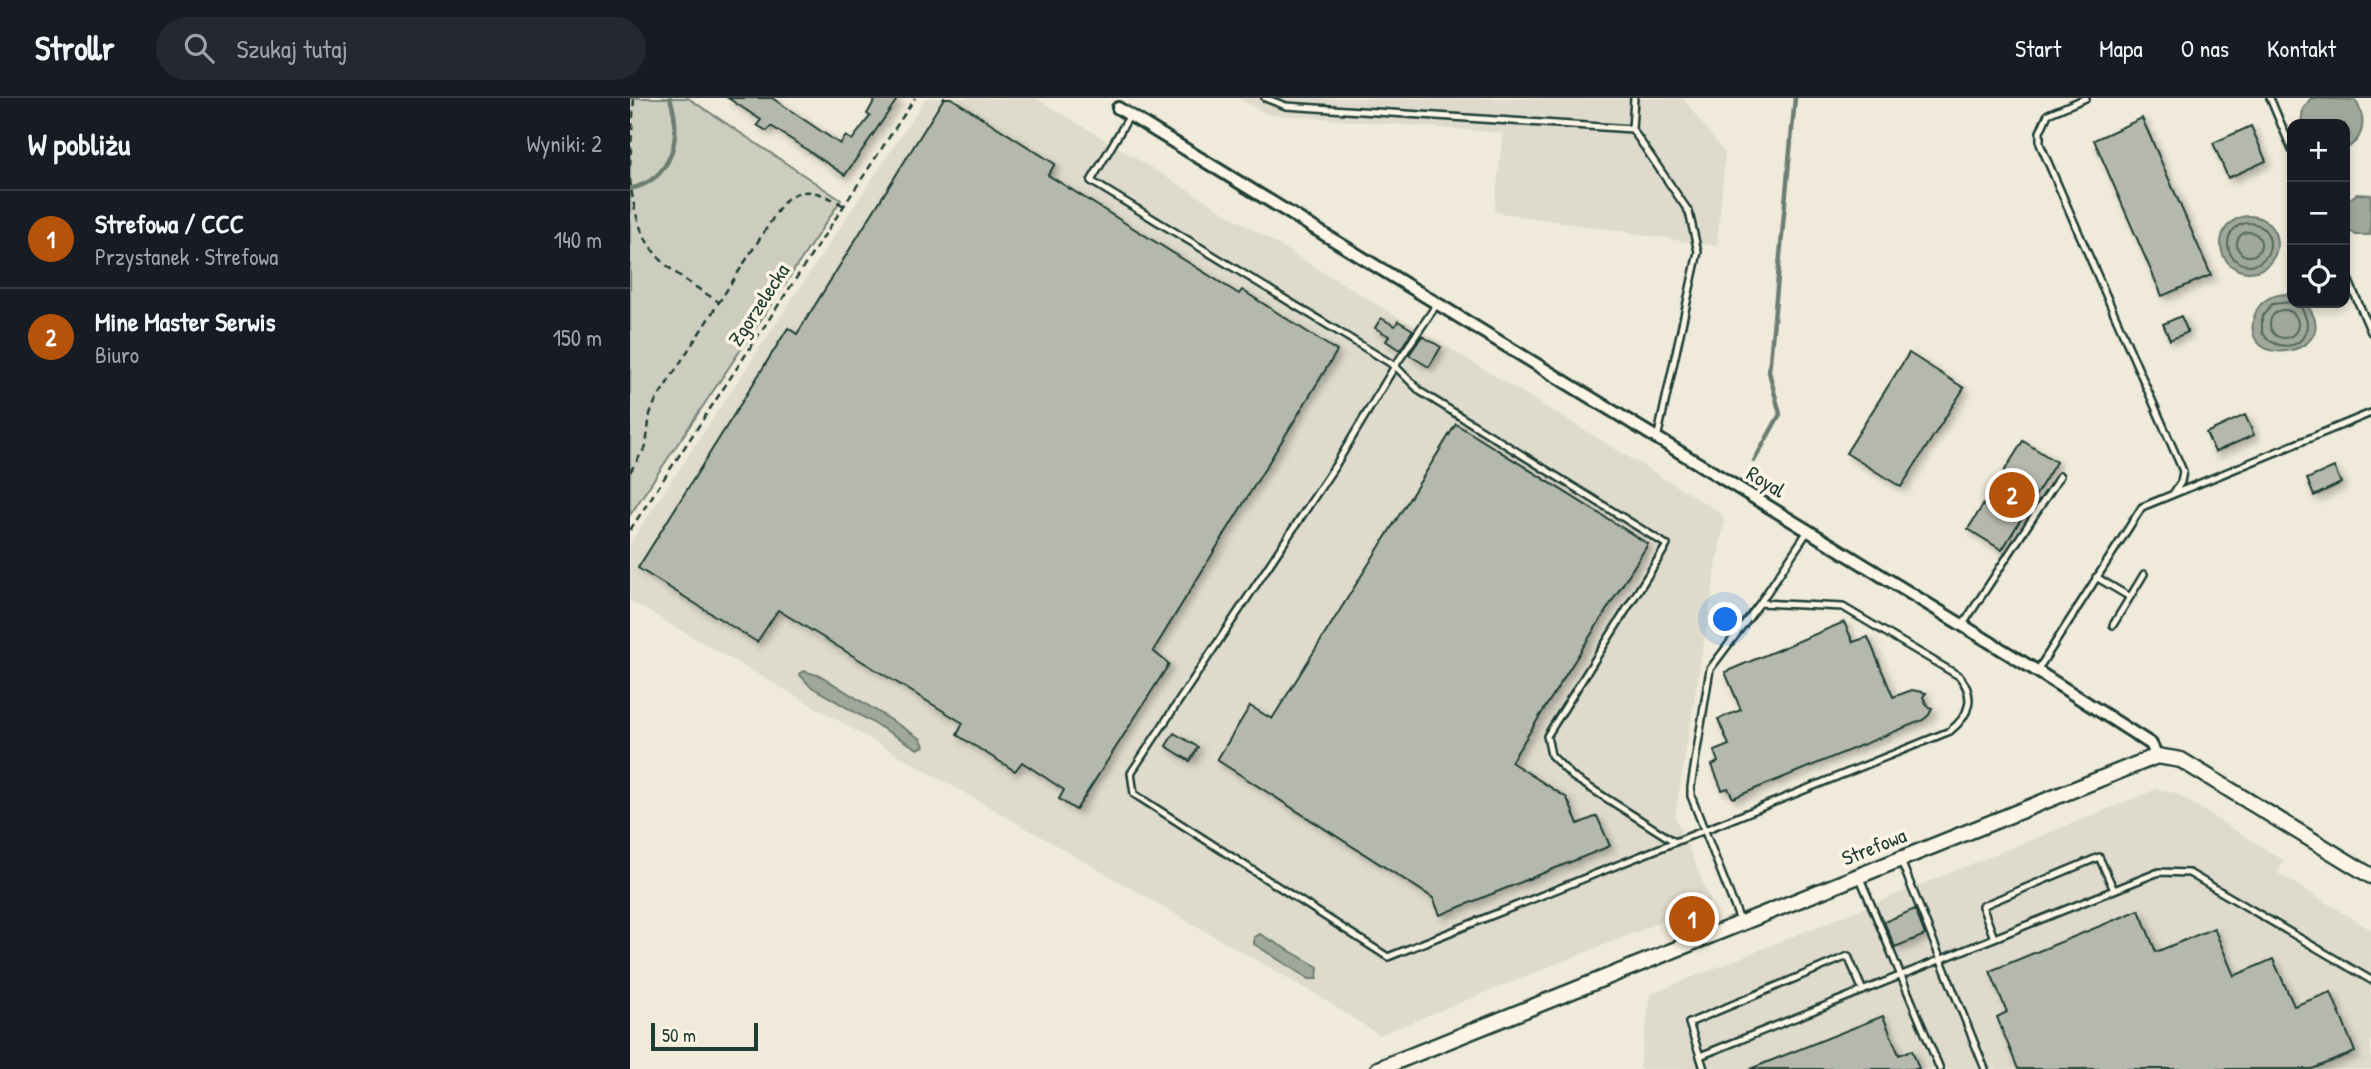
<!DOCTYPE html>
<html lang="pl">
<meta charset="utf-8">
<style>
body{margin:0;font-family:"Patrick Hand",sans-serif;background:#242831;color:#f1f3f6}
.controls{position:absolute;right:21px;top:21px;display:grid;overflow:hidden;border-radius:14px;box-shadow:0 4px 10px #0003}
.controls button{width:63px;height:63px;display:grid;place-items:center;padding:0;border:0;border-bottom:2px solid #363941;background:#171b24;color:#f1f3f6;font:35px sans-serif}
.scale{position:absolute;left:21px;bottom:18px;width:107px;box-sizing:border-box;padding-left:7px;border:4px solid #1f3d34;border-top:0;font-size:19px;line-height:24px;white-space:nowrap;color:#1f3d34;-webkit-text-stroke:5px #fcf5e5;paint-order:stroke}
.you{position:absolute;left:1096px;top:522px;width:24px;height:24px;margin:-18px;border:5px solid #fff;border-radius:50%;background:#1a73e8;box-shadow:0 0 0 10px #1a73e833}
.badge{display:grid;place-items:center;width:46px;height:46px;border-radius:50%;background:#b45309;color:#fff;font-size:23px;font-weight:700}
.pin{position:absolute;translate:-50% -50%;border:4px solid #fff;box-shadow:0 2px 7px #0006}
.list{margin:0;padding:0;list-style:none}
h2{display:flex;justify-content:space-between;align-items:center;height:91px;margin:0;padding:0 28px;font-size:30px}
h2 small{font-size:23px;font-weight:400;color:#9ea1a6}
.list li{display:grid;grid-template-columns:46px 1fr auto;gap:21px;align-items:center;box-sizing:border-box;height:98px;padding:0 28px;border-top:2px solid #363941}
.list b{display:block;font-size:26px;white-space:nowrap}
.list p{margin:0;font-size:23px;white-space:nowrap;color:#9ea1a6}
.list em{font-size:23px;font-style:normal;color:#9ea1a6}
.icon{flex:none;width:38px;height:38px;fill:none;stroke:currentColor;stroke-width:2;stroke-linecap:round;stroke-linejoin:round}
.map{position:relative;flex:none;width:1741px;height:971px;overflow:hidden}
header{display:flex;align-items:center;gap:42px;box-sizing:border-box;height:98px;padding:0 35px;background:#171b24;border-bottom:2px solid #363941}
header strong{font-size:33px}
nav{display:flex;gap:38px;margin-inline-start:auto;font-size:24px}
.search{width:490px;height:63px;background:#242831;display:flex;align-items:center;gap:18px;box-sizing:border-box;padding:0 24px;border-radius:38px;color:#9ea1a6;font-size:26px}
main{display:flex}
aside{flex:1;background:#171b24}
.map>svg:first-child{display:block}
.built{fill:#dedbcc}
.green{fill:#cccdbf;stroke:#76857a;stroke-width:2}
.water{fill:#9fa89a;stroke:#6c7d71;stroke-width:2}
.lines{fill:none;stroke-linecap:round;stroke-linejoin:round}
.shore{stroke:#52685d;stroke-width:2}
.stream{stroke:#6c7d71;stroke-width:4.5}
.building{fill:#b5b9ad;stroke:#1f3d34;stroke-width:2;filter:url(#shadow)}
.service-casing{stroke:#1f3d34;stroke-width:10}
.minor-casing{stroke:#1f3d34;stroke-width:16}
.tertiary-casing{stroke:#1f3d34;stroke-width:19}
.path{stroke:#1f3d34;stroke-width:2.5;stroke-dasharray:7 5;stroke-linecap:butt}
.service{stroke:#fcf5e5;stroke-width:5}
.minor{stroke:#fcf5e5;stroke-width:10}
.tertiary{stroke:#fcf5e5;stroke-width:14}
.labels{text-anchor:middle;stroke-width:7;stroke-linejoin:round;paint-order:stroke}
.street-label{font-size:21px;fill:#1f3d34;stroke:#fcf5e5}
</style>
<header>
<strong>Strollr</strong>
<div class="search"><svg class="icon" aria-label="search" viewBox="0 0 24 24"><circle cx="10" cy="10" r="6"/><path d="M15 15l6 6"/></svg>Szukaj tutaj</div>
<nav><a>Start</a><a>Mapa</a><a>O nas</a><a>Kontakt</a></nav>
</header>
<main>
<aside>
<h2>W pobliżu<small>Wyniki: 2</small></h2>
<ul class="list">
<li><span class="badge">1</span><div><b>Strefowa / CCC</b><p>Przystanek · Strefowa</p></div><em>140 m</em></li>
<li><span class="badge">2</span><div><b>Mine Master Serwis</b><p>Biuro</p></div><em>150 m</em></li>
</ul>
</aside>
<div class="map">
<svg width="1741" height="971" viewBox="0 0 1741 971">
<defs>
<filter id="shadow"><feDropShadow dx="4" dy="4" stdDeviation="3.5" flood-color="#0004"/></filter>
</defs>
<rect width="100%" height="100%" fill="#efeada"/>
<filter id="ink" filterUnits="userSpaceOnUse"><feTurbulence type="fractalNoise" baseFrequency=".0143" numOctaves="2"/><feDisplacementMap in="SourceGraphic" scale="14" xChannelSelector="R" yChannelSelector="G"/><feConvolveMatrix kernelMatrix="1 2 1 2 8 2 1 2 1" color-interpolation-filters="sRGB"/></filter>
<g filter="url(#ink)">
<path class="built" d="M296 0H406L1091 415 1094 423 1045 718 1081 804 749 937 687 897 0 503V445Z
M607 0H1053L1095 56 1087 148 864 114 873 35 637 16Z
M1527 691 1545 695 1653 762 1648 775 1741 832V971H1009L1021 896Z"/>
<path class="green" d="M0 0H58L211 102 0 417Z"/>
<path class="water" d="M1681 0 1725 2C1737 20 1735 41 1715 51V26H1671L1673 11Z
M1727 96 1741 97 1740 137H1726L1715 130V104Z
M1591 146a28 28 0 1 1 56 0a28 28 0 1 1-56 0Z
M1655 196 1662 197V205H1675C1720 256 1605 277 1625 216 1630 203 1642 197 1655 196Z
M173 573 191 578 291 641 294 648 288 651 180 588 169 576Z
M630 836 688 869 687 881H679L624 846V839Z"/>
<g class="lines">
<path class="shore" d="M1598 146a21 21 0 1 1 42 0a21 21 0 1 1-42 0Z
M1607 146a12 12 0 1 1 24 0a12 12 0 1 1-24 0Z
M1662 204 1642 206 1632 219V234C1644 254 1676 253 1677 226 1677 218 1671 212 1670 205
M1640 226a14 14 0 1 1 28 0a14 14 0 1 1-28 0Z"/>
<path class="stream" d="M0 91C44 81 52 37 40 0
M1124 363 1150 316 1139 274 1165 0"/>
</g>
<path class="building" d="M98 0H142L210 46 216 38 222 42 240 18 237 16 246 0H268L215 77 141 28 137 33 127 27 131 22Z
M314 0H321L425 66 418 77 609 196 612 192 707 253 523 553 539 566 446 712 429 701 434 692 392 664 385 673 327 637 333 625 148 512 127 544 8 470 158 230 167 236Z
M1512 20 1581 177 1532 198 1464 42Z
M1621 28 1636 63 1598 80 1583 45Z
M1551 218 1558 234 1540 242 1533 226Z
M751 220 765 228 768 223 783 232 770 252 756 243 759 238 745 230Z
M792 238 811 249 799 269 779 257Z
M1279 255 1334 290 1271 389 1216 355Z
M1615 317 1624 337 1585 354 1576 335Z
M826 326 1018 446 881 664 937 700 948 726 967 718 980 748 810 817 803 800 587 662 620 608 642 621Z
M1393 343 1426 364 1372 452 1338 431Z
M1704 369 1711 385 1684 398 1677 381Z
M1214 524 1223 544 1238 539 1263 599 1282 592 1296 595 1293 599 1298 609 1302 610 1299 617 1293 622 1103 700 1098 690 1092 692 1082 667 1088 664 1084 653 1099 647 1088 621 1111 612 1095 574Z
M544 635 568 649 560 663 536 648Z
M1285 811 1295 837 1265 849 1254 824Z
M1509 812 1526 854 1584 830 1604 878 1643 861 1664 908 1701 894 1725 954 1682 971H1388L1367 919 1377 914 1360 873Z
M1253 918 1269 957 1282 952 1289 971H1120Z"/>
<g class="lines">
<defs>
<path id="service" d="M635 0 656 8 1002 31
M1004 0 1002 31 1059 114 1068 154 1027 341
M1456 0 1418 16 1410 34V46L1553 373 1551 384 1543 396
M1640 0 1662 52
M500 17 461 83 765 268 807 206
M1715 174 1741 234
M1466 479 1500 499
M1130 505 1178 433
M1483 527 1514 476
M1332 528 1430 378
M1407 573 1512 409 1741 315
M1045 744 943 679 921 657 917 638 1037 447 791 294 765 268 705 368 501 675 504 696 758 859 1045 744 1075 732 1320 633C1340 617 1346 598 1329 578L1213 509 1130 505 1080 571 1061 689V698L1111 825
M1271 763 1355 971
M1230 780 1310 971
M1364 840 1352 808 1469 759 1484 792
M1070 958 1059 925 1218 858 1233 893
M1074 971 1070 958 1529 774 1559 775 1741 882"/>
<path id="minor" d="M488 10 1407 573 1521 646 1527 658"/>
<path id="tertiary" d="M748 971 1527 658 1551 662 1741 778"/>
</defs>
<use href="#service" class="service-casing"/>
<use href="#minor" class="minor-casing"/>
<use href="#tertiary" class="tertiary-casing"/>
<path class="path" d="M0 68 4 0
M0 81C8 154 31 167 89 204
M0 374 16 348 20 316 25 304 152 106C169 85 194 95 214 108
M0 432 285 0"/>
<use href="#service" class="service"/>
<use href="#minor" class="minor"/>
<use href="#tertiary" class="tertiary"/>
</g>
</g>
<g class="labels">
<g class="street-label">
<text transform="translate(129 207) rotate(-57)" y="7">Zgorzelecka</text>
<text transform="translate(1136 384) rotate(31)" y="7">Royal</text>
<text transform="translate(1244 749) rotate(-22)" y="7">Strefowa</text>
</g>
</g>
</svg>
<div class="controls">
<button>+</button>
<button>−</button>
<button><svg class="icon" aria-label="locate" viewBox="0 0 24 24"><circle cx="12" cy="12" r="6"/><path d="M12 2v4M12 18v4M2 12h4M18 12h4"/></svg></button>
</div>
<div class="scale">50 m</div>
<div class="you"></div>
<div class="pin badge" style="left:1062px;top:821px">1</div>
<div class="pin badge" style="left:1382px;top:397px">2</div>
</div>
</main>
